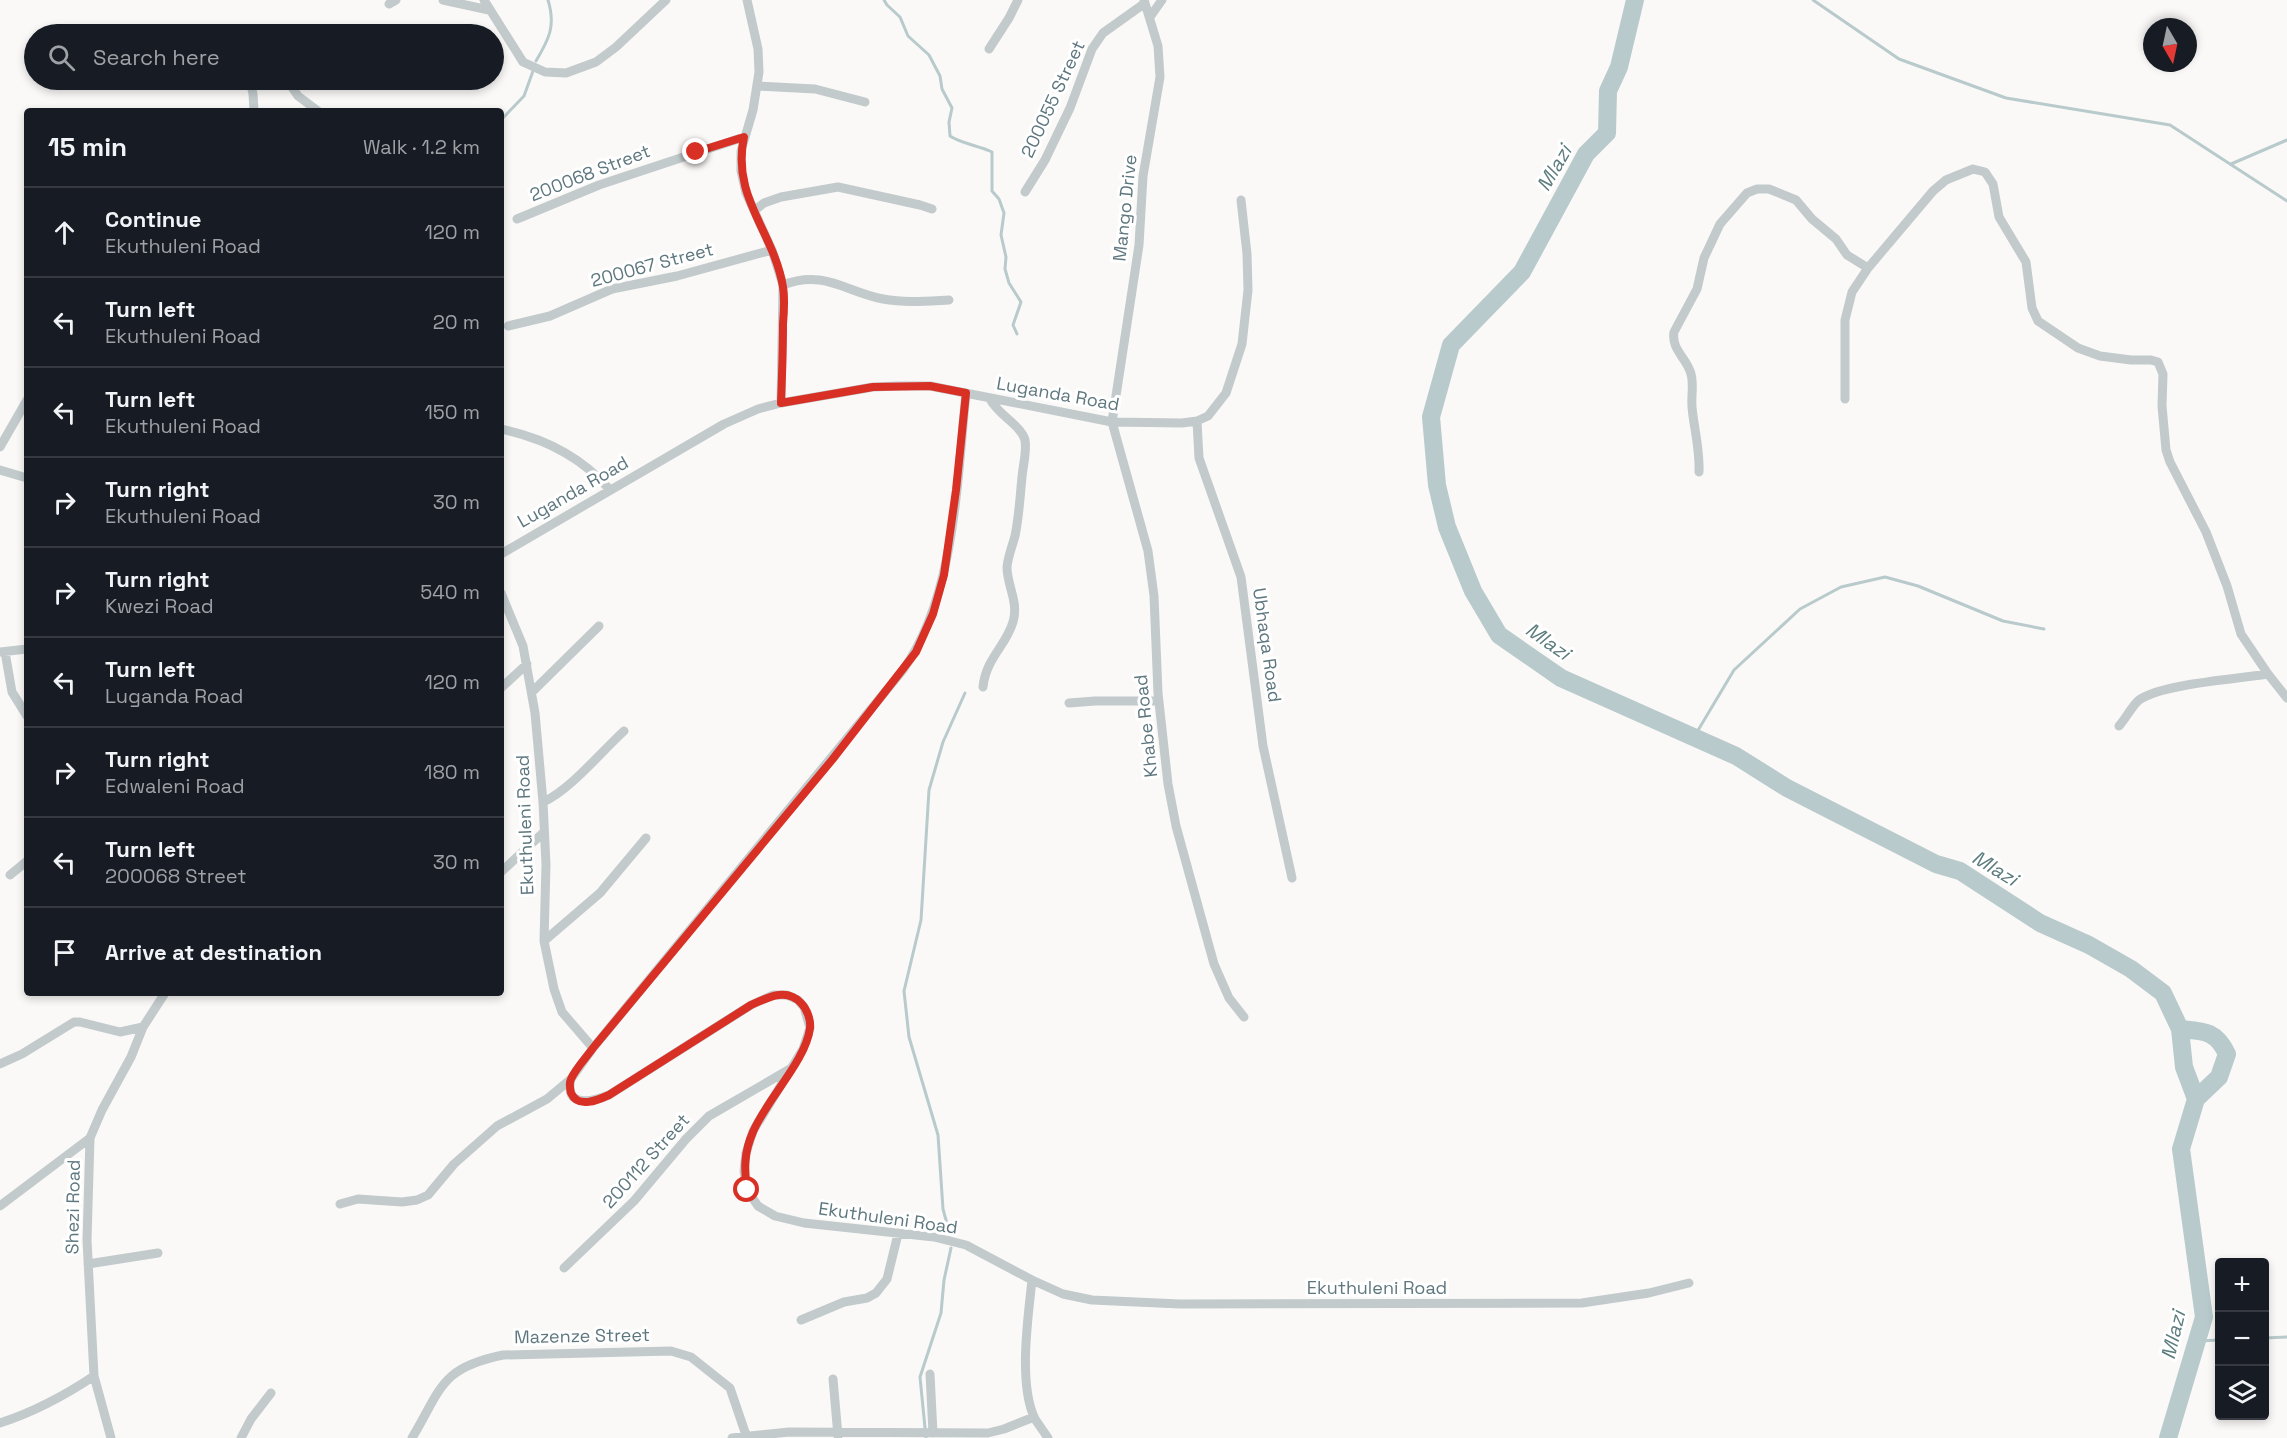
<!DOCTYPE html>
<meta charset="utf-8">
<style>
body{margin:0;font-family:"Space Grotesk",sans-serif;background:#242831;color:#f1f3f6}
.controls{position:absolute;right:18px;bottom:18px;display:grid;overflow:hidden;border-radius:6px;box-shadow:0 3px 9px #0003}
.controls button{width:54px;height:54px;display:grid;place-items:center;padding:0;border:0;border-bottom:2px solid #363941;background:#171b24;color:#f1f3f6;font:30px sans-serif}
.compass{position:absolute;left:2143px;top:18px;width:54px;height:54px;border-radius:50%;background:#171b24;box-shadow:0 3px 9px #0003;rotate:171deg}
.stop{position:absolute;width:18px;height:18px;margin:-14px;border:4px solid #d93025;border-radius:50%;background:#fff}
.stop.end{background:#d93025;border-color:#fff;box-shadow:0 2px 6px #0008}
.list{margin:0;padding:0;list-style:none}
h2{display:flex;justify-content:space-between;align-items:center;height:78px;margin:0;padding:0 24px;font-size:26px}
h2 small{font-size:20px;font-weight:400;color:#9ea1a6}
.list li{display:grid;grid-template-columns:39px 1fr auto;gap:18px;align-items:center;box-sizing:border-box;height:90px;padding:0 24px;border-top:2px solid #363941}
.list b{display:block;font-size:22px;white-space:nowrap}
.list p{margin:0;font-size:20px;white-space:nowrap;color:#9ea1a6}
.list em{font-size:20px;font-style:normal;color:#9ea1a6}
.icon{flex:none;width:33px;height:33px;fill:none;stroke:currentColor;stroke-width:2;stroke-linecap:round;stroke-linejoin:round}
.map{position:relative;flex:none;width:2287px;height:1438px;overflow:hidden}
.search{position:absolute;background:#171b24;box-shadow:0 3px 9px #0003;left:24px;top:24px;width:480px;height:66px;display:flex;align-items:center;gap:15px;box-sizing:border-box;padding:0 21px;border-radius:33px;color:#9ea1a6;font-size:22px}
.panel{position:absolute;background:#171b24;box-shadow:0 3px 9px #0003;left:24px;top:108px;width:480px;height:888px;border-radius:6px}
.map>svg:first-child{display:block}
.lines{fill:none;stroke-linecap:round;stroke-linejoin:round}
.stream{stroke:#b8cacb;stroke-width:3}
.river{stroke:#b8cacb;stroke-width:18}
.minor{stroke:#c2cacc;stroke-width:9}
.route{stroke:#d93025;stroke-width:8}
.labels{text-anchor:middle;stroke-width:6;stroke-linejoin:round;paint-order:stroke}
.street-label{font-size:18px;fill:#5e777f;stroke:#fff}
.water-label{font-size:20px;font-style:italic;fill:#5d7c7e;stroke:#fff}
</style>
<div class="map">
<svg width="2287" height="1438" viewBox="0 0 2287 1438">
<rect width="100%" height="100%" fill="#faf9f7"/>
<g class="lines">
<path class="stream" d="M884 0 887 5 900 17 908 36 929 55 940 76 942 89 952 108 949 122 950 136C960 143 979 146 992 152V191L999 199 1004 213 1001 235 1006 257 1005 269 1009 283 1021 302 1013 325 1017 334
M1813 0 1899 59 2006 98 2170 125 2287 201
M536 61C549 39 556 26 548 0
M501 120 524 96 533 71
M2231 164 2287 140
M1694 737 1734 670 1800 609 1841 587 1885 577 1918 586 2003 621 2044 629
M950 1235 943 1209 938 1135 909 1037 904 991 921 920 929 790 943 742 965 693
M2264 1338 2287 1337
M2197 1341 2220 1340
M926 1438 920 1377 941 1313 944 1280 951 1248"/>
<path class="river" d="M1635 0 1619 67 1608 91 1607 133 1586 154 1522 272 1451 345 1431 417 1437 485 1447 527 1473 591 1499 635 1561 678 1736 756 1787 788 1936 864 1960 871 2040 923 2089 945 2131 969 2163 993 2180 1029 2184 1067 2196 1099 2181 1149 2204 1317 2168 1438
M2180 1029C2203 1031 2216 1030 2227 1054L2219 1077 2196 1099"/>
<path class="minor" d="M443 0 489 10
M484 0 523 62 545 72 566 73 596 62 616 47 666 0
M747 0 758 49 759 72 753 110 741 151V171L746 193 772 250 783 285 781 403
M1144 0 1158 46 1160 77 1143 176 1139 245 1112 422 1148 551 1154 596 1158 693 1168 784 1176 826 1214 964 1229 998 1244 1017
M389 4 396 0
M1150 17 1162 0
M989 49 1009 18 1018 0
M250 80 253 94 254 111
M287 80 298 96 318 111
M757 86 815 89 865 102
M1025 192 1045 160 1070 108 1092 49 1103 33 1145 3
M754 211 764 203 781 197 838 187 920 205 932 209
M517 219 599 185 744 137
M783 285C824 269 846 292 883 299 905 303 928 301 949 300
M508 326 550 316 612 289 677 276 772 250
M1845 399V320L1852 292 1868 268 1933 191 1946 180 1973 169 1985 172 1993 184 1999 217 2026 262 2032 308 2038 321 2078 348 2100 356 2131 360H2151L2158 362 2163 374 2162 406 2166 450 2170 462 2206 532 2227 586 2241 634 2268 674 2287 698
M1197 421 1199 458 1241 577 1263 746 1292 878
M501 429C544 438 581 456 610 490
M0 447 27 400
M0 470 27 478
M1699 472C1700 449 1694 429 1692 407 1691 396 1694 385 1691 374 1687 358 1671 350 1674 332L1697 289 1704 258 1720 224 1747 193 1757 189H1769L1796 200 1812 219 1836 239 1847 255 1868 268
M501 554 724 424 758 409 781 403 873 387 897 386H930L1112 422 1182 423 1197 421 1208 416 1226 393 1242 344 1248 290 1247 254 1241 200
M501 593 523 646 535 713 543 802 546 865 544 941 554 989 562 1012 593 1048
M0 652 27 649
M5 652 12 692 27 716
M983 687C986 658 1006 646 1013 622 1019 602 1007 586 1007 567 1008 556 1012 547 1015 536 1019 517 1020 497 1022 477 1023 465 1027 452 1025 440 1021 425 998 415 990 399
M501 688 527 664
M532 692 599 626
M1069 703 1095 701H1159
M2119 726C2126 718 2132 706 2139 700 2161 684 2238 679 2268 674
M543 802C569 791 602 751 624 731
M501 872 544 832
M10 875 27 861
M544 941 600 893 646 838
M0 1064 22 1054 74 1022H80L120 1032 143 1027
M571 1079C564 1108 592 1102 609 1095L751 1005 773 995H787L798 1000 804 1007 810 1028 803 1049 753 1131 746 1153 744 1171 747 1190 758 1206 775 1216 804 1223 934 1237 966 1245 1032 1280 1063 1294 1092 1300 1180 1304 1582 1303 1649 1293 1689 1283
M340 1204 358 1199 402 1202 417 1200 428 1195 454 1164 497 1126 547 1099 571 1079 593 1048 903 670C955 597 957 481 966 393
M0 1206 90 1138
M88 1264 158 1253
M564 1268 634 1201 686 1139 709 1116 790 1069
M1032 1280C1028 1318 1018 1384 1035 1419 1039 1425 1044 1432 1048 1438
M801 1320 844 1302 867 1298 876 1293 887 1279 898 1234
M930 1374 933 1433
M833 1379 838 1436
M0 1423C34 1412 64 1396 94 1376
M111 1438 94 1376 87 1240 90 1138 102 1110 131 1057 143 1027 165 993
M241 1438 251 1419 271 1393
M412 1438C442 1388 440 1368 503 1355L671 1351 691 1357 730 1388 747 1438
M732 1438 789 1432 988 1433 1004 1429 1034 1417"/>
</g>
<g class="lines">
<path class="route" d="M696 152 744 137C731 197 774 232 783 287 785 299 784 312 783 324 783 350 782 377 781 403L873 387 930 386 966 393 956 490 944 575 933 614 916 652 832 760 593 1048C586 1058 576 1068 571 1079 569 1083 570 1089 571 1093 578 1109 598 1100 609 1095L751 1005C767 998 786 987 801 1003 807 1009 811 1020 810 1028 806 1061 766 1100 753 1132 744 1152 744 1169 747 1190"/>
</g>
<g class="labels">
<g class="street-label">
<text transform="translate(1053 99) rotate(-65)" y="6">200055 Street</text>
<text transform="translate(590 173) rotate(-21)" y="6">200068 Street</text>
<text transform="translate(1125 208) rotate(-84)" y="6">Mango Drive</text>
<text transform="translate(652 265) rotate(-15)" y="6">200067 Street</text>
<text transform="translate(1058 394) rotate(10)" y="6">Luganda Road</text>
<text transform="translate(573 492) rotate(-30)" y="6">Luganda Road</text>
<text transform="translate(1267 645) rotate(82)" y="6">Ubhaqa Road</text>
<text transform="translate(1146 726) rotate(-96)" y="6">Khabe Road</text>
<text transform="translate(525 825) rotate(-92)" y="6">Ekuthuleni Road</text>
<text transform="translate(646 1161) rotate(-48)" y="6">200112 Street</text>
<text transform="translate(73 1207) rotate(-89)" y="6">Shezi Road</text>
<text transform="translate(888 1218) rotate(8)" y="6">Ekuthuleni Road</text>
<text x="1377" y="1294">Ekuthuleni Road</text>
<text transform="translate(582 1336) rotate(-1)" y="6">Mazenze Street</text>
</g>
<g class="water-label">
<text transform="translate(1554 168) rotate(-60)" y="7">Mlazi</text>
<text transform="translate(1548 641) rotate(35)" y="7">Mlazi</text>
<text transform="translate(1995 868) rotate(31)" y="7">Mlazi</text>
<text transform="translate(2173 1335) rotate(-77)" y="7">Mlazi</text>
</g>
</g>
</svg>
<div class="controls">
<button>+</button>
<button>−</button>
<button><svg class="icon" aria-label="layers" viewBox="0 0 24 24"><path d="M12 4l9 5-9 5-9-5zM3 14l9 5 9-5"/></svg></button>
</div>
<svg class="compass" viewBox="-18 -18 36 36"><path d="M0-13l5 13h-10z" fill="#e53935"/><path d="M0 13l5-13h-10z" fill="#9ea1a6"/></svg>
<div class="stop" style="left:747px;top:1190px"></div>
<div class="stop end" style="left:696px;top:152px"></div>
<div class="search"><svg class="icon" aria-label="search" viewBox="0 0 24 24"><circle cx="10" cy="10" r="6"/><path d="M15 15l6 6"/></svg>Search here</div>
<section class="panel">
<h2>15 min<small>Walk · 1.2 km</small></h2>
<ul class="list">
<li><svg class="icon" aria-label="ahead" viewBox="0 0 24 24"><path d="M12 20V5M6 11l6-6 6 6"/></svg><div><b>Continue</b><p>Ekuthuleni Road</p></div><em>120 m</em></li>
<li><svg class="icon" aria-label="left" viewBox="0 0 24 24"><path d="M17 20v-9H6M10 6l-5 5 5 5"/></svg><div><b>Turn left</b><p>Ekuthuleni Road</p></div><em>20 m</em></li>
<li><svg class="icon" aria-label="left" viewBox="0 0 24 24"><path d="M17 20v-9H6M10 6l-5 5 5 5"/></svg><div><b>Turn left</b><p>Ekuthuleni Road</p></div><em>150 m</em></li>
<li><svg class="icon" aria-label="right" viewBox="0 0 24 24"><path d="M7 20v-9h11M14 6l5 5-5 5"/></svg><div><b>Turn right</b><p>Ekuthuleni Road</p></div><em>30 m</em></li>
<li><svg class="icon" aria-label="right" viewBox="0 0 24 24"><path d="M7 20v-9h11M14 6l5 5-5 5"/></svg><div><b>Turn right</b><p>Kwezi Road</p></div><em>540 m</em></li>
<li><svg class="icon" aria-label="left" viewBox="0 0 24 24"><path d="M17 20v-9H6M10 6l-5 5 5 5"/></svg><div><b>Turn left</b><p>Luganda Road</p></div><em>120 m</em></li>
<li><svg class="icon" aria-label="right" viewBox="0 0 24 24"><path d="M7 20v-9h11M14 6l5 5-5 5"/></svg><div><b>Turn right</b><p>Edwaleni Road</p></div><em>180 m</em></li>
<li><svg class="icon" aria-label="left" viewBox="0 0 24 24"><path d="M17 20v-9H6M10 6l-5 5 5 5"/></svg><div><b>Turn left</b><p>200068 Street</p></div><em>30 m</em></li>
<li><svg class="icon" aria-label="arrive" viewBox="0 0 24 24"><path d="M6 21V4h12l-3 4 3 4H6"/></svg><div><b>Arrive at destination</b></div></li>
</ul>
</section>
</div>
